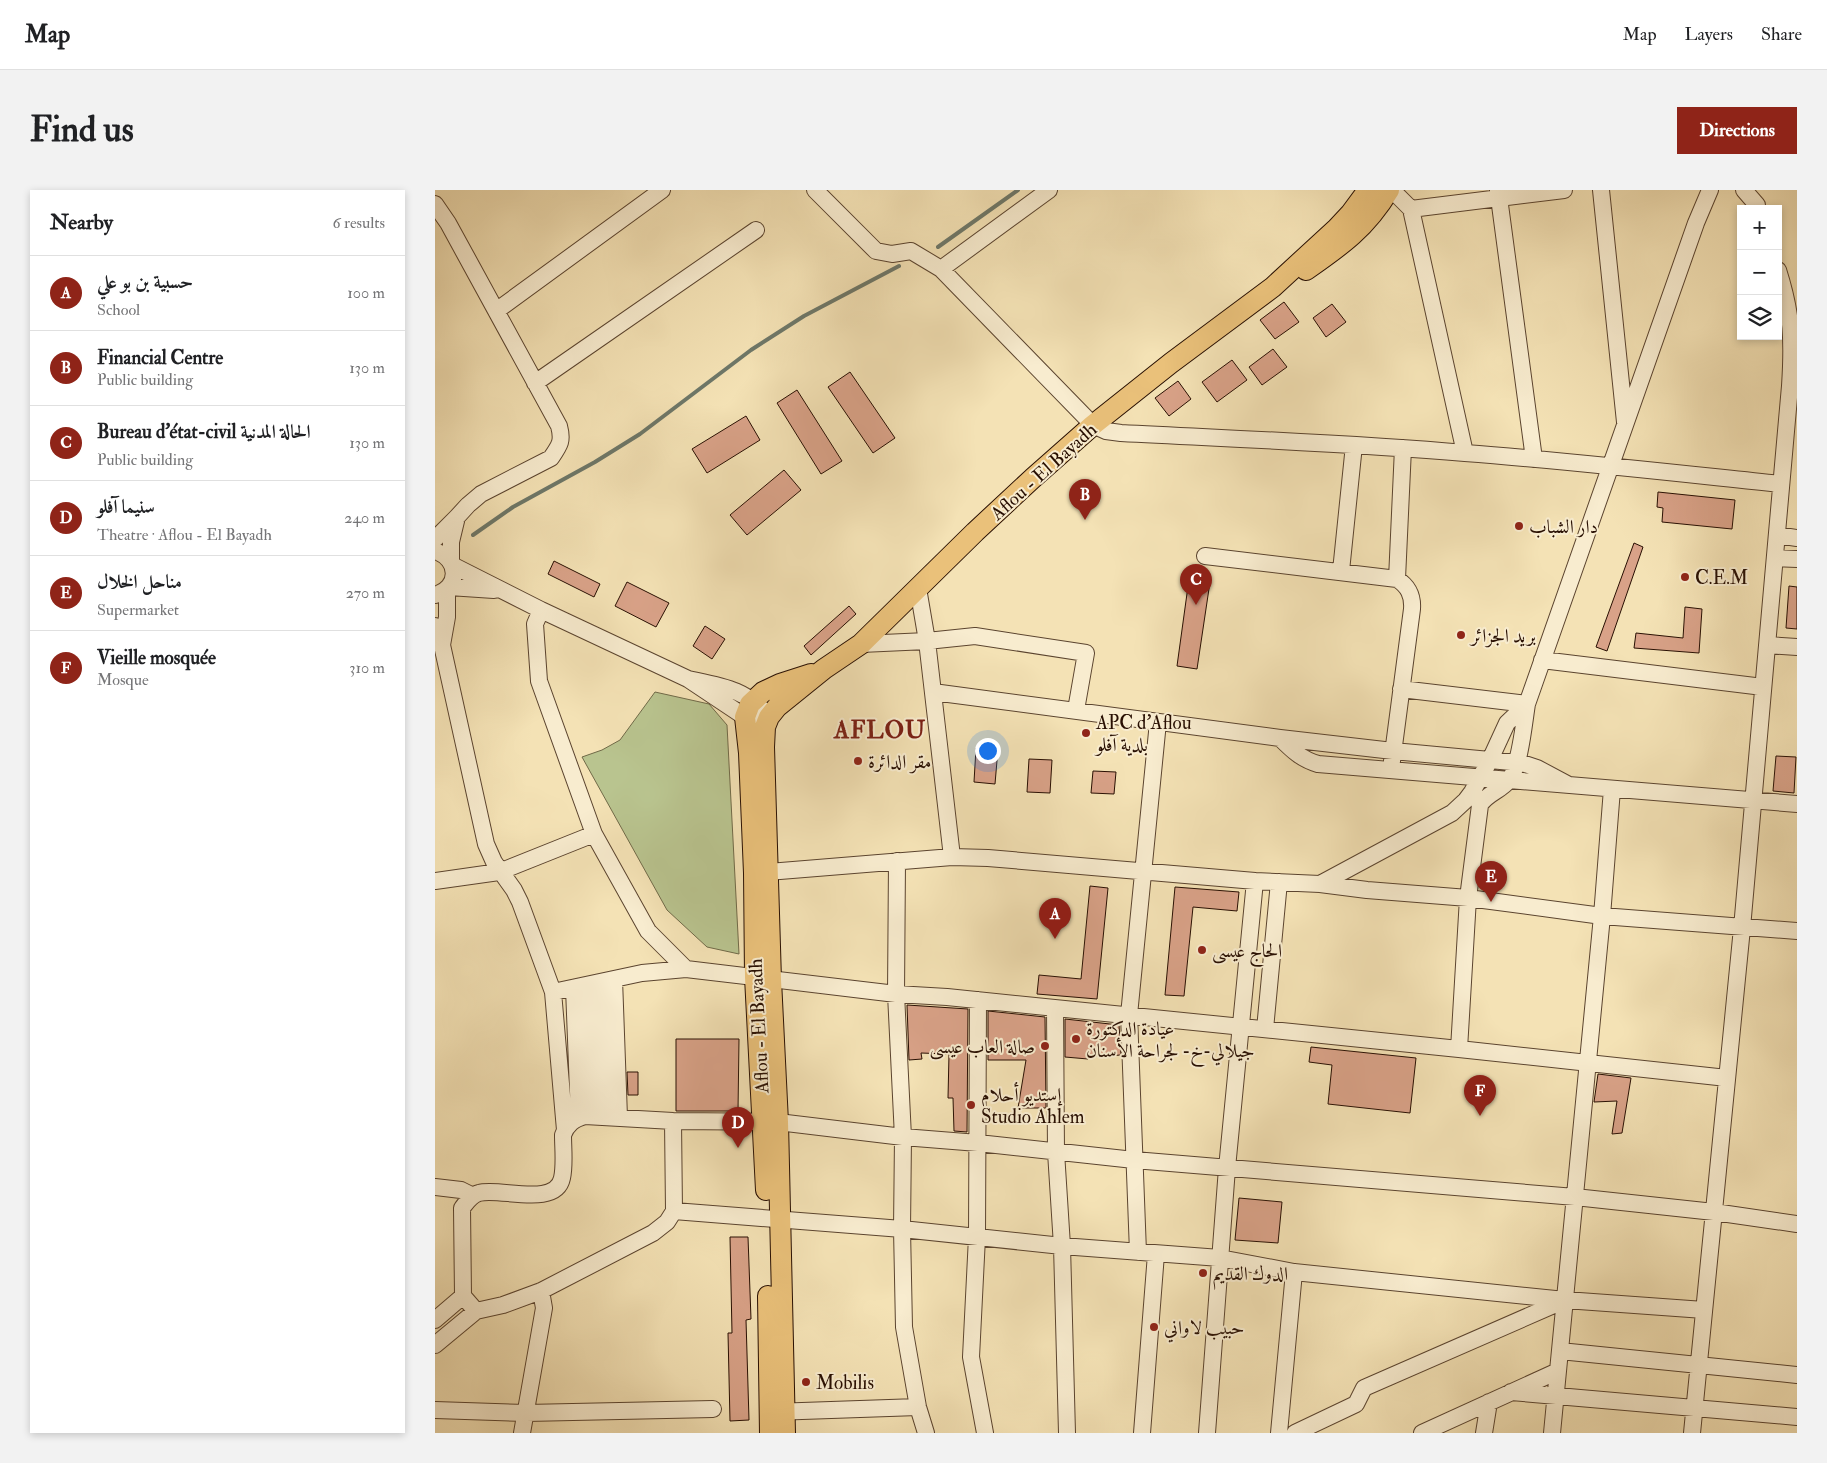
<!DOCTYPE html>
<meta charset="utf-8">
<style>
body{margin:0;font-family:"IM FELL Double Pica",Amiri,serif;background:#f2f2f2;color:#202124}
.controls{position:absolute;right:15px;top:15px;display:grid;overflow:hidden;border-radius:0px;box-shadow:0 2px 8px #0003}
.controls button{width:45px;height:45px;display:grid;place-items:center;padding:0;border:0;border-bottom:1px solid #e0e0e0;background:#fff;color:#202124;font:25px sans-serif}
.you{position:absolute;left:552px;top:560px;width:18px;height:18px;margin:-12px;border:4px solid #fff;border-radius:50%;background:#1a73e8;box-shadow:0 0 0 8px #1a73e833}
.badge{display:grid;place-items:center;width:32px;height:32px;border-radius:50%;background:#8f2418;color:#fff;font-size:16px;font-weight:700}
.pin{position:absolute;translate:-50% -41px;filter:drop-shadow(0 1px 2px #0008)}
.pin::after{content:'';position:absolute;top:26px;width:18px;height:15px;background:inherit;clip-path:polygon(0 0,100% 0,50% 100%)}
.list{margin:0;padding:0;list-style:none}
h2{display:flex;justify-content:space-between;align-items:center;height:65px;margin:0;padding:0 20px;font-size:21px}
h2 small{font-size:16px;font-weight:400;color:#757577}
.list li{display:grid;grid-template-columns:32px 1fr auto;gap:15px;align-items:center;box-sizing:border-box;height:75px;padding:0 20px;border-top:1px solid #e0e0e0}
.list b{display:block;font-size:19px;white-space:nowrap}
.list p{margin:0;font-size:16px;white-space:nowrap;color:#757577}
.list em{font-size:16px;font-style:normal;color:#757577}
.icon{flex:none;width:28px;height:28px;fill:none;stroke:currentColor;stroke-width:2;stroke-linecap:round;stroke-linejoin:round}
.map{position:relative;flex:none;width:1362px;height:1243px;overflow:hidden;border-radius:0px}
header{display:flex;align-items:center;gap:30px;box-sizing:border-box;height:70px;padding:0 25px;background:#fff;border-bottom:1px solid #e0e0e0}
header strong{font-size:24px}
nav{display:flex;gap:28px;margin-inline-start:auto;font-size:18px}
.intro{display:flex;align-items:center;justify-content:space-between;box-sizing:border-box;height:120px;padding:0 30px}
h1{margin:0;font-size:35px}
.button{padding:12px 22px;border-radius:0px;background:#8f2418;color:#fff;font-size:18px;font-weight:700}
main{display:flex;gap:30px;padding:0 30px}
aside{flex:1;background:#fff;border-radius:0px;box-shadow:0 2px 8px #0003}
.map>svg:first-child{display:block}
.green{fill:#b9c48f;stroke:#706a48}
.lines{fill:none;stroke-linecap:round;stroke-linejoin:round}
.stream{stroke:#6e7869;stroke-width:4}
.building{fill:#d9a288;stroke:#280f02}
.minor-casing{stroke:#5b442f;stroke-width:18}
.major-casing{stroke:#280f02;stroke-width:22}
.minor{stroke:#f8eccf;stroke-width:16}
.major{stroke:#eac17a;stroke-width:20}
.poi-dot{fill:#8f2418;stroke:#f8eccf;stroke-width:2}
.labels{text-anchor:middle;stroke-width:4;stroke-linejoin:round;paint-order:stroke}
.street-label{font-size:19px;fill:#280f02;stroke:#f8eccf}
.poi-label{font-size:19px;fill:#280f02;stroke:#f8eccf;text-anchor:start}
.district-label{font-size:24px;font-weight:bold;letter-spacing:1px;fill:#7a1f14;stroke:#f8eccf}
</style>
<header>
<strong>Map</strong>
<nav><a>Map</a><a>Layers</a><a>Share</a></nav>
</header>
<div class="intro"><h1>Find us</h1><a class="button">Directions</a></div>
<main>
<aside>
<h2>Nearby<small>6 results</small></h2>
<ul class="list">
<li><span class="badge">A</span><div><b>حسبية بن بو علي</b><p>School</p></div><em>100 m</em></li>
<li><span class="badge">B</span><div><b>Financial Centre</b><p>Public building</p></div><em>130 m</em></li>
<li><span class="badge">C</span><div><b>Bureau d'état-civil الحالة المدنية</b><p>Public building</p></div><em>130 m</em></li>
<li><span class="badge">D</span><div><b>سنيما آفلو</b><p>Theatre · Aflou - El Bayadh</p></div><em>240 m</em></li>
<li><span class="badge">E</span><div><b>مناحل الخلال</b><p>Supermarket</p></div><em>270 m</em></li>
<li><span class="badge">F</span><div><b>Vieille mosquée</b><p>Mosque</p></div><em>310 m</em></li>
</ul>
</aside>
<div class="map">
<svg width="1362" height="1243" viewBox="0 0 1362 1243">
<rect width="100%" height="100%" fill="#f4e2b5"/>
<filter id="stains"><feTurbulence type="fractalNoise" baseFrequency=".004" numOctaves="4"/><feColorMatrix values="0 0 0 0 .2 0 0 0 0 .09 0 0 0 0 .02 0 0 0 .5 -.17"/></filter>
<radialGradient id="worn" r=".72"><stop offset=".6" stop-color="#630" stop-opacity="0"/><stop offset="1" stop-color="#630" stop-opacity=".3"/></radialGradient>
<path class="green" d="M220 502 274 514 292 535 304 764 272 757 232 720 147 567 167 560 185 550Z"/>
<g class="lines">
<path class="stream" d="M503 57 583 0
M38 345 78 317 160 272 205 244 316 160 369 126 464 76"/>
</g>
<path class="building" d="M849 112 864 132 840 149 825 130Z
M897 114 911 132 891 147 878 128Z
M838 159 852 177 827 195 814 177Z
M797 170 812 190 782 212 767 192Z
M415 182 460 248 438 263 393 197Z
M743 191 756 209 734 226 720 208Z
M362 200 407 271 386 284 342 213Z
M311 226 325 250 272 283 257 259Z
M349 280 366 300 312 345 295 325Z
M1223 302 1300 310 1297 339 1227 332 1228 318 1222 317Z
M1199 353 1208 357 1172 461 1161 457Z
M119 371 165 394 159 407 113 384Z
M754 389 775 392 762 479 742 476Z
M192 392 234 413 221 437 180 416Z
M1354 396 1362 397V439L1351 438Z
M414 416 421 424 376 465 369 456Z
M1250 417 1267 419 1264 463 1199 458 1201 443 1248 448Z
M270 436 290 449 277 469 258 456Z
M541 558 563 559 560 594 539 592Z
M1341 566 1361 567 1359 603 1338 601Z
M594 569 617 570 615 603 592 602Z
M658 581 681 582 679 604 656 603Z
M655 696 673 698 662 809 602 804 604 785 646 789Z
M740 697 804 702 802 721 758 717 749 806 730 805Z
M472 815 533 819 532 942 519 941 518 908H513L514 864 486 863 487 869 474 870Z
M553 821 610 827 611 918H583L591 870H553Z
M630 829 684 835 686 865 653 867V869L630 867Z
M241 849H304L303 921H241Z
M876 857 981 868 975 923 893 914 897 875 874 872Z
M192 882H203V905H193Z
M1163 884 1196 888 1187 943 1177 944 1182 911 1159 912Z
M804 1008 847 1012 843 1053 800 1050Z
M295 1047H313L316 1129 311 1130 314 1230 295 1231 293 1143H297Z"/>
<g class="lines">
<defs>
<path id="minor" d="M380 0 441 61 457 64 476 61 506 79 658 235 671 241 686 243C801 249 916 253 1030 263 1136 271 1241 283 1346 294
M957 0 976 19 1129 0
M1063 0 1099 269
M1166 0 1190 232
M1309 0 1322 15
M0 14 13 33 124 236C128 251 125 255 116 268L46 304 33 315 22 327
M976 19 1030 263
M506 79 614 0
M61 121 227 0
M100 193 321 40
M1342 345 1362 348
M0 349 22 327 16 352V373
M0 361C25 369 25 398 0 405
M770 366 962 389C973 396 978 405 977 419L957 571
M1340 368 1362 369
M17 375 106 420 253 489 310 527 321 529 334 527C312 499 286 496 253 489
M906 381 919 255
M962 389 968 258
M14 397 59 400
M483 398 492 451 540 446 651 463 641 520
M106 420 100 434 104 491 159 644 213 741 251 779
M0 436 7 455 51 654 59 672 79 700 85 712 118 802 130 940
M426 454 492 451 517 667
M7 455 12 427V399
M1332 455 1362 457
M1107 470 1328 497
M966 499 1092 514
M498 502 845 548 958 561 1087 573 1102 578 1132 594
M845 548C857 560 866 569 883 574L1362 614
M462 671 461 804 468 947 467 1039 469 1137 483 1217 491 1243
M321 683 517 667 553 668 820 691 885 694 932 700 1033 708 1167 726 1362 741
M0 691 64 682 159 644
M885 694 1017 623 1031 610 1037 602 1055 570 1072 533 1092 514
M179 789 184 927
M165 792 172 927
M151 795 157 926
M139 798 144 927
M118 802 207 783 251 779 461 804 512 807 1024 859 1033 708 1045 615C1052 603 1066 601 1074 590 1085 577 1089 532 1092 514L1261 33 1275 0
M543 810 542 1047 536 1167 550 1243
M620 818 621 962 627 1056 632 1243
M830 839 844 692
M1024 859 1292 888
M238 931 239 1021
M0 997 26 1000 38 1006
M703 1062 694 825 723 532
M41 1121 28 1106 27 1018C32 1012 36 1005 44 1003 64 997 121 1018 127 988 130 975 128 959 128 945 132 934 139 929 150 926L238 931 343 932 468 947 543 953 699 970 1140 1007 1279 1022 1362 1034
M0 1130 28 1106
M0 1155 41 1121 68 1115 106 1101 218 1043 232 1032 239 1021 467 1039 627 1056 785 1068 859 1082 1130 1110 1269 1120
M1125 1161 1362 1185
M1076 1202 1362 1227
M0 1220 91 1223 278 1219
M338 1222 483 1217
M87 1243 109 1118 106 1101
M707 1243 721 1064
M772 1243 792 978 820 691
M844 1243 859 1082
M860 1243 921 1214 929 1198 1128 1111
M987 1243 1123 1181
M1049 1243 1054 1212
M1117 1243 1167 726 1177 599
M1257 1243 1307 738 1355 196C1358 150 1357 124 1343 80"/>
<path id="major" d="M871 80C907 55 931 38 954 0
M331 1000 320 787 319 683 314 563 310 527 315 514 328 502 345 494 376 484
M333 1106 335 1243
M350 1243 343 932 336 790 329 557 330 537 334 527 342 517 389 479 426 454 540 342 598 288 658 235 736 173 838 97 902 38 916 23 933 0"/>
</defs>
<use href="#minor" class="minor-casing"/>
<use href="#major" class="major-casing"/>
<use href="#minor" class="minor"/>
<use href="#major" class="major"/>
</g>
<g class="poi-dot">
<circle cx="1084" cy="336" r="5"/>
<circle cx="1250" cy="387" r="5"/>
<circle cx="1026" cy="445" r="5"/>
<circle cx="651" cy="543" r="5"/>
<circle cx="423" cy="571" r="5"/>
<circle cx="767" cy="760" r="5"/>
<circle cx="641" cy="849" r="5"/>
<circle cx="610" cy="856" r="5"/>
<circle cx="536" cy="915" r="5"/>
<circle cx="768" cy="1083" r="5"/>
<circle cx="719" cy="1137" r="5"/>
<circle cx="371" cy="1192" r="5"/>
</g>
<g class="labels">
<g class="street-label">
<text transform="translate(608 281) rotate(-42)" y="7">Aflou - El Bayadh</text>
<text transform="translate(323 836) rotate(-93)" y="7">Aflou - El Bayadh</text>
</g>
<g class="poi-label">
<text x="1094" y="343">دار الشباب</text>
<text x="1260" y="394">C.E.M</text>
<text x="1036" y="452">بريد الجزائر</text>
<text x="661" y="539">APC d'Aflou<tspan x="661" dy="22">بلدية آفلو</tspan></text>
<text x="433" y="578">مقر الدائرة</text>
<text x="777" y="767">الحاج عيسى</text>
<text x="651" y="845">عيادة الدكتورة<tspan x="651" dy="22">جيلالي-خ- لجراحة الأسنان</tspan></text>
<text x="600" y="863" text-anchor="end">صالة العاب عيسى</text>
<text x="546" y="911">إستديو أحلام<tspan x="546" dy="22">Studio Ahlem</tspan></text>
<text x="778" y="1090">الدوك القديم</text>
<text x="729" y="1144">حبيب لاواني</text>
<text x="381" y="1199">Mobilis</text>
</g>
<g class="district-label">
<text x="445" y="548">AFLOU</text>
</g>
</g>
<rect width="100%" height="100%" filter="url(#stains)"/>
<rect width="100%" height="100%" fill="url(#worn)"/>
</svg>
<div class="controls">
<button>+</button>
<button>−</button>
<button><svg class="icon" aria-label="layers" viewBox="0 0 24 24"><path d="M12 4l9 5-9 5-9-5zM3 14l9 5 9-5"/></svg></button>
</div>
<div class="you"></div>
<div class="pin badge" style="left:620px;top:749px">A</div>
<div class="pin badge" style="left:650px;top:330px">B</div>
<div class="pin badge" style="left:761px;top:415px">C</div>
<div class="pin badge" style="left:303px;top:958px">D</div>
<div class="pin badge" style="left:1056px;top:712px">E</div>
<div class="pin badge" style="left:1045px;top:926px">F</div>
</div>
</main>
